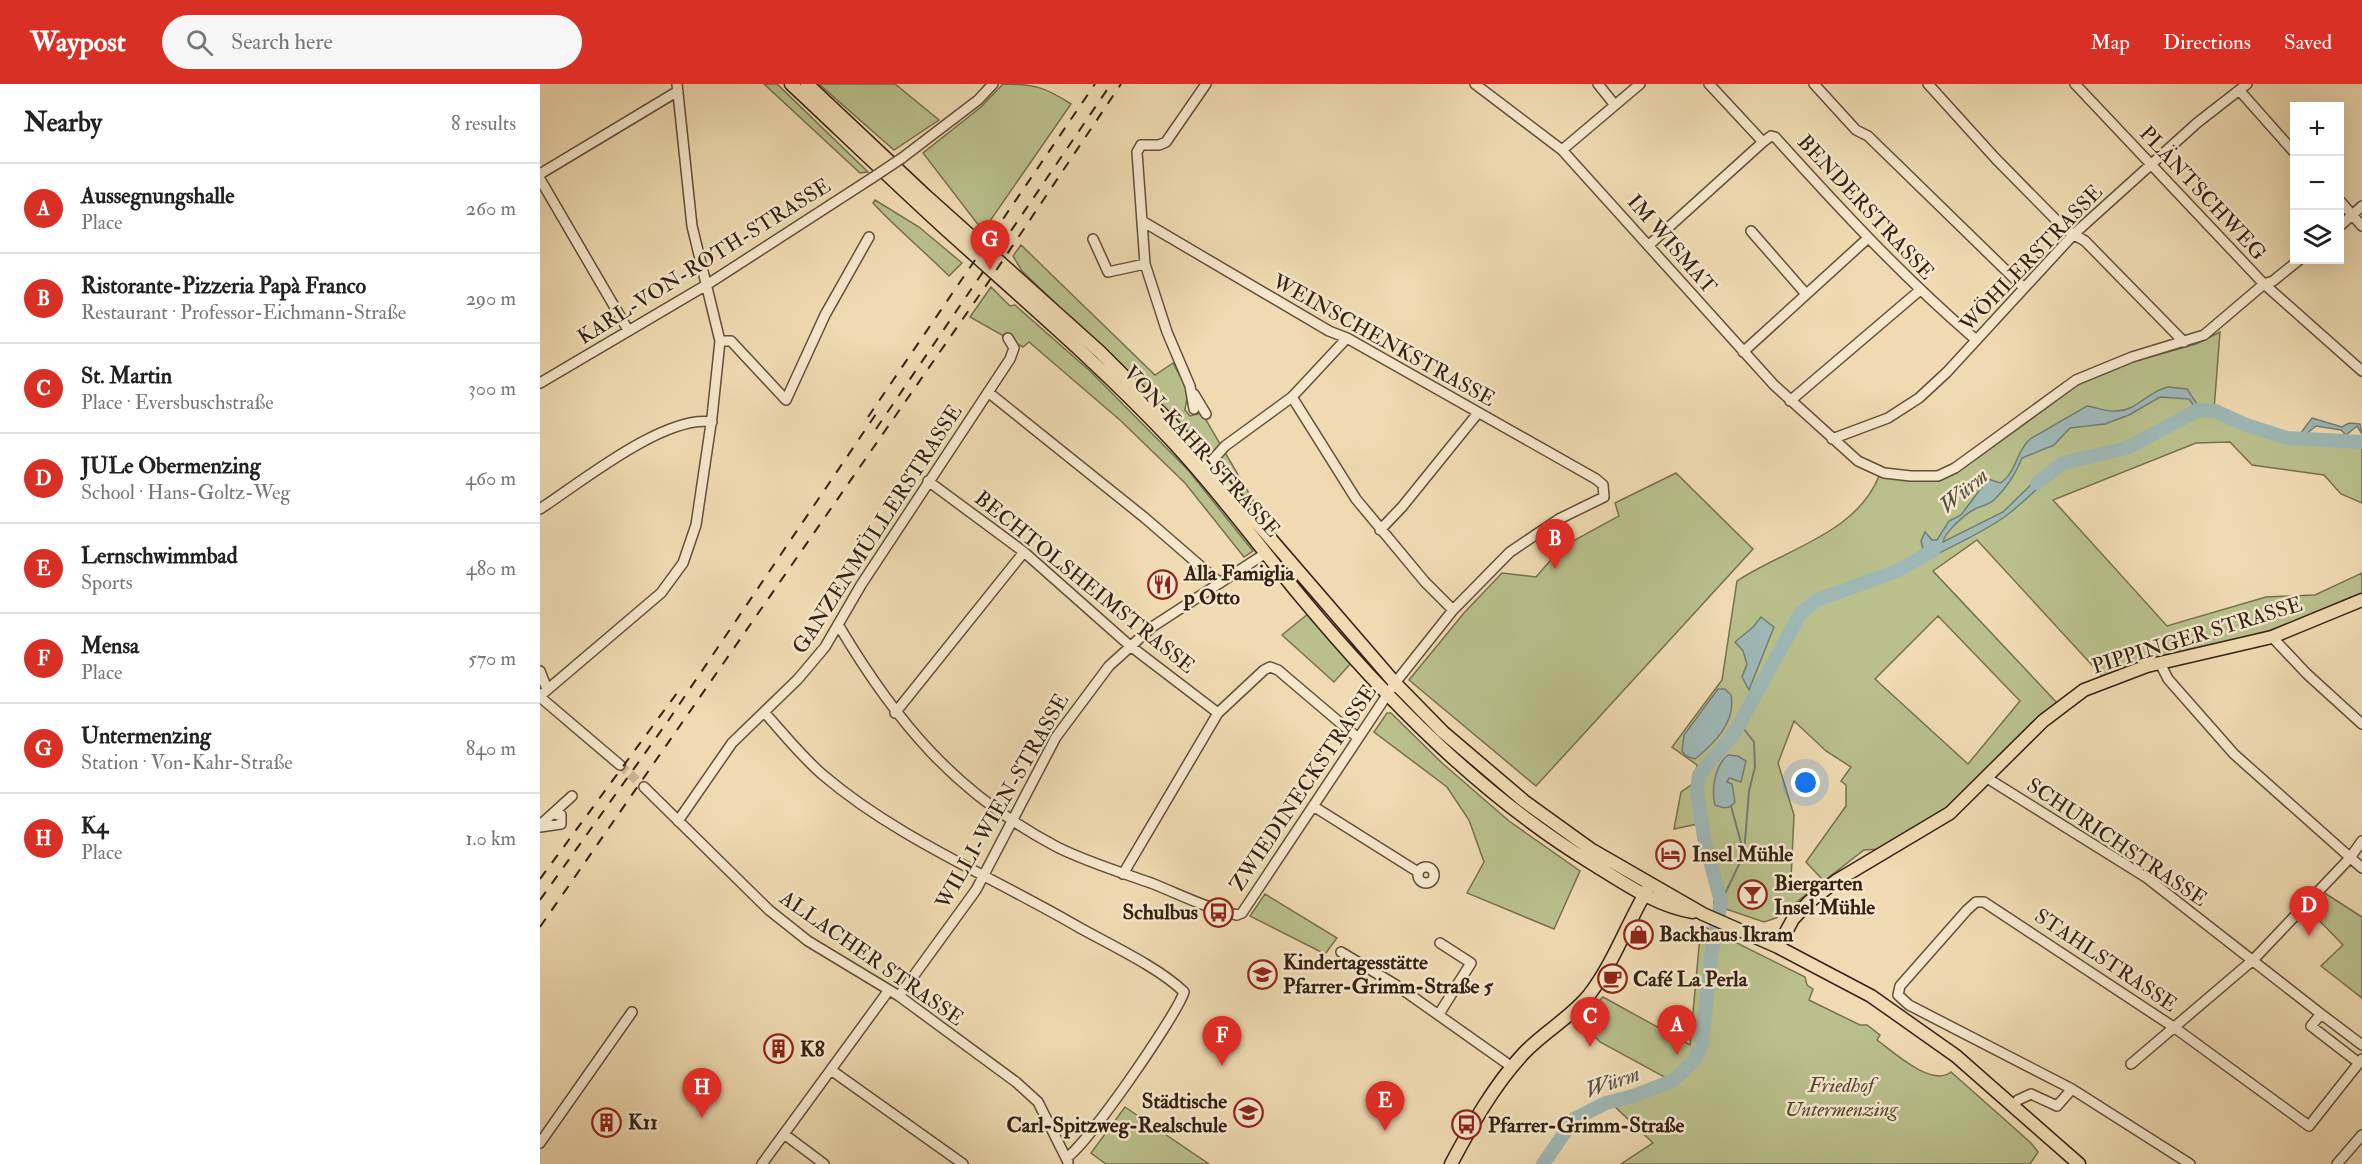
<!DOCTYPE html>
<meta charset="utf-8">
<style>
body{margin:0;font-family:"IM FELL Double Pica",serif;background:#f6f6f6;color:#222}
.controls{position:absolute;right:18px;top:18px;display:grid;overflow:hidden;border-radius:0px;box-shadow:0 6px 24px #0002}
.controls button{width:54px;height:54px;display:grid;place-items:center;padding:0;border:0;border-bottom:2px solid #e0e0e0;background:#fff;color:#222;font:30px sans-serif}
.you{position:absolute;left:1266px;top:699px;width:21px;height:21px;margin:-15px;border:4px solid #fff;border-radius:50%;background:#1a73e8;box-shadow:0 0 0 9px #1a73e833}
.badge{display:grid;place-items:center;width:39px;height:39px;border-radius:50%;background:#d93025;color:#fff;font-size:20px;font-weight:700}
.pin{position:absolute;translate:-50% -50px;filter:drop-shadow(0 2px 3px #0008)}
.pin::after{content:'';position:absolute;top:32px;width:21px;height:18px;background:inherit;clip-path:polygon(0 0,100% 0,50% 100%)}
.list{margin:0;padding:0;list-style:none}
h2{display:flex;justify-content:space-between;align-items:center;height:78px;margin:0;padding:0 24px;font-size:26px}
h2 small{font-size:20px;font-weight:400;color:#767676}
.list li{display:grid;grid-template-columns:39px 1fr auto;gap:18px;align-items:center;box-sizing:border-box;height:90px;padding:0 24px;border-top:2px solid #e0e0e0}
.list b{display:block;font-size:22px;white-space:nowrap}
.list p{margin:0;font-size:20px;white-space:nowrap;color:#767676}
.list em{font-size:20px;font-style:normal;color:#767676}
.icon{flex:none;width:33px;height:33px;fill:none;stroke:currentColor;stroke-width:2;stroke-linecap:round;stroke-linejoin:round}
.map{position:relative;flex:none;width:1822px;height:1080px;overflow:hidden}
header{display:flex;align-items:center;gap:36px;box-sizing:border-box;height:84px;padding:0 30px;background:#d93025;color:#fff}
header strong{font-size:28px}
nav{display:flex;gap:33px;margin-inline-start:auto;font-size:21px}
.search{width:420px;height:54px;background:#f6f6f6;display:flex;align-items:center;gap:15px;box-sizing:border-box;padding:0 21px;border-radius:33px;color:#767676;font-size:22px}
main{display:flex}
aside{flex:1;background:#fff}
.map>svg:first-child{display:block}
.green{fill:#b9c08c;stroke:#76704f;stroke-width:1.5;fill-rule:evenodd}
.water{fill:#9eb8b6;stroke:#747c74;stroke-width:1.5}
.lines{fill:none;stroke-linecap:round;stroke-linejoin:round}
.stream{stroke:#747c74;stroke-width:2}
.river{stroke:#9eb8b6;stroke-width:14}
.minor-tunnel{stroke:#cab591;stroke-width:9;stroke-dasharray:9 4.5;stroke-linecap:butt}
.minor-casing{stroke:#634f3a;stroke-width:12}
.major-casing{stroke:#342112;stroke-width:15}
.minor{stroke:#f5e7cc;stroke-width:9}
.major{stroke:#efdab1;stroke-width:12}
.rail{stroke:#342112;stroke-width:2;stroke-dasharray:10 10;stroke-linecap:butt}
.minor-bridge-casing{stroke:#634f3a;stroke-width:12;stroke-linecap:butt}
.minor-bridge{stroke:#f5e7cc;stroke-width:9}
.labels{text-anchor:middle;stroke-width:5;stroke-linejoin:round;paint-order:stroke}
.street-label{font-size:21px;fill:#342112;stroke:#f5e7cc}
.poi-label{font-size:21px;font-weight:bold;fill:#342112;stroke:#f5e7cc;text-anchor:start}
.park-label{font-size:21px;font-style:italic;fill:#554930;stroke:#f5e7cc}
.water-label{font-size:22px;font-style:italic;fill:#544e43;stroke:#f5e7cc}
</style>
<header>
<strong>Waypost</strong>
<div class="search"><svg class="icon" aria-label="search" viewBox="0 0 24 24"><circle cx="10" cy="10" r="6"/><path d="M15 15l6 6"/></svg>Search here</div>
<nav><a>Map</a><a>Directions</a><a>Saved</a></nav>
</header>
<main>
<aside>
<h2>Nearby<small>8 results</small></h2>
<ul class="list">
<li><span class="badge">A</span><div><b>Aussegnungshalle</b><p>Place</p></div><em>260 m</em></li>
<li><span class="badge">B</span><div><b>Ristorante-Pizzeria Papà Franco</b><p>Restaurant · Professor-Eichmann-Straße</p></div><em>290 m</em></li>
<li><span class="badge">C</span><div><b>St. Martin</b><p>Place · Eversbuschstraße</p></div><em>300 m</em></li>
<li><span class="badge">D</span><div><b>JULe Obermenzing</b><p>School · Hans-Goltz-Weg</p></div><em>460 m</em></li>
<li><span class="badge">E</span><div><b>Lernschwimmbad</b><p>Sports</p></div><em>480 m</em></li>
<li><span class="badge">F</span><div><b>Mensa</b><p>Place</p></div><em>570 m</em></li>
<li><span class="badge">G</span><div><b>Untermenzing</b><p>Station · Von-Kahr-Straße</p></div><em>840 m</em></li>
<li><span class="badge">H</span><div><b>K4</b><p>Place</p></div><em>1.0 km</em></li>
</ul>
</aside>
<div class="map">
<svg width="1822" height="1080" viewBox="0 0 1822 1080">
<rect width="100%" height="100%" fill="#efdab1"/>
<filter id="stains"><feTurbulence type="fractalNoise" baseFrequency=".00333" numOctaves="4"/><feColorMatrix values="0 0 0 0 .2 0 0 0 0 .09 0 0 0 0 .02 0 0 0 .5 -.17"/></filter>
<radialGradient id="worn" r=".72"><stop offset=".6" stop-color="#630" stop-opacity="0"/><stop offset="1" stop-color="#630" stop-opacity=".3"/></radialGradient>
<path class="green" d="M224 0H237L328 88 320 89Z
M279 0H355L399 36 354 66Z
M463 0C494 0 505 3 531 20L443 147 383 69 441 23Z
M335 116 379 143 422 179 409 192C384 167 357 145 333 119Z
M481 161 615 291 633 279 648 307 645 326 650 332 662 329 724 435 643 342 482 187 473 172Z
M451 203 470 222 475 221 551 288 648 386 713 467 704 473 645 399 581 337 489 258 483 263 430 233Z
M1680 248 1674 326 1703 339 1749 354 1822 357V419L1801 410 1784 391 1712 381 1690 358 1656 359 1513 416 1627 542 1726 513 1775 511 1822 489V511L1736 545 1562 592 1437 456 1393 487 1518 620 1415 720 1339 765 1324 766 1236 834 1224 838 1174 821 1173 793 1158 740 1134 745 1141 708 1154 699 1157 681 1132 663 1182 596 1197 497C1245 465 1316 450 1339 392L1364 395 1400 393 1540 296 1581 281 1656 260ZM1398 532 1480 617 1428 680 1335 595ZM1254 637 1286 667 1311 683 1301 697 1306 701V722L1266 778 1281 794 1265 808 1251 795 1254 731 1238 679Z
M1136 389 1213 465 996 702 869 596 924 529 962 489 996 493 1022 463 1079 432 1075 419Z
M769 529 812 578 794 598 742 551Z
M847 629H851L902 679 969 737 1040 787 1014 845 927 809 944 778 929 736 907 703 834 648Z
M1783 808 1822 833V914L1781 882 1803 861 1767 824Z
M725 810 797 854 785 870 710 832Z
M1161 841 1265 893 1267 901 1273 905 1269 916 1320 941H1327L1340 951 1337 956C1352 967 1392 1004 1411 988L1491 1059 1498 1068 1490 1080H1081L1113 1059 1069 1017 1132 997 1060 958 1039 937 1063 913 1150 961Z
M585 1023 669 1080H566L551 1069Z"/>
<path class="water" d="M1628 303 1647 305 1659 323 1656 325 1649 315 1620 313 1589 331 1565 340 1530 344 1514 361 1482 374C1476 389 1467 403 1456 414 1450 421 1443 421 1435 425 1425 430 1404 449 1403 458L1463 428 1508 384 1513 390C1498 404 1483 419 1467 431 1444 449 1406 464 1381 479L1376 470 1383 465 1381 457 1385 448 1392 456H1397L1409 437 1421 431 1448 395 1460 399C1476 390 1476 367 1490 355L1547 322C1556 323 1566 328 1576 327 1597 327 1608 307 1628 303Z
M1772 334 1802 343 1809 339 1820 340 1822 350 1817 342 1806 351 1801 346 1776 342 1765 351 1760 350Z
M1221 533 1234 543 1209 606 1202 593 1207 580 1203 567 1195 558 1213 543Z
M1178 605H1185L1191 611C1196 638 1175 659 1155 675L1146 672 1142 667 1144 651Z
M1188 671 1198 672 1206 677 1201 698 1189 694 1187 698 1192 700 1195 718C1189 726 1183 724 1175 721 1171 706 1175 681 1188 671Z"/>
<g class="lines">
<path class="stream" d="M1191 722 1203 766
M1181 818 1204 770 1209 707 1215 683 1214 658 1200 640"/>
<path class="river" d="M1497 399 1523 379 1587 364 1658 326 1675 327 1706 341 1747 354 1822 358
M1164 754 1157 707 1159 691 1195 648 1260 530 1277 516 1357 487 1394 466
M1003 1080 1034 1035 1066 1019 1093 1012 1132 997 1153 978 1162 961 1171 871 1181 818 1166 762"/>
<path class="minor-tunnel" d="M80 681 104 703"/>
<defs>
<path id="minor" d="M935 0 1022 66 1234 301 1318 377 1344 389 1371 392H1398L1415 384 1536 296 1592 273 1664 251 1724 200 1733 197 1759 176
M1058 0 1074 20
M1169 0 1223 58 1231 52 1235 53C1300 125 1362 192 1435 255
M1274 0 1316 46 1328 52 1484 204
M1388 0 1456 75 1526 146 1545 157 1644 258
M1535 0 1724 200 1822 287
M1699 6 1754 68
M1022 66 1100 0
M362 74 438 16 453 0
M0 90 138 7
M0 95 88 246
M1800 117 1822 142
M1800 142 1822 122
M1211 147 1266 210
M553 155 568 188 605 180
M1109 161 1223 58
M180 257H191L246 316 285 231 329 153
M1203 268 1327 155
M0 299 168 200 332 94
M448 308 605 434 680 499
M654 310 666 330
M752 313 816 415 885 498 913 526
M1250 317 1379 207
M654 325 650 302 627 248 605 180 597 68 601 61H619L626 58 666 0
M1292 355 1348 334 1379 314 1407 288 1534 150 1657 39 1707 0
M669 380 685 362 752 313 807 254
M388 397 484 468 589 561 678 629
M0 425C40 399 125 330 172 338
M840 446 862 423 938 329
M299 542C356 638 416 710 517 763 547 778 580 788 611 799 639 810 668 825 697 831L702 829 718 805 855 599 913 526 970 468 1019 435 1064 413 1063 401 1056 395 807 254 789 247 602 137
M1732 553 1767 590 1822 640
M1620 579 1628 595 1694 670 1822 784
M0 587 7 605
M0 612 121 509 143 479 156 441 172 333 180 257 152 142 137 0
M0 613 80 681
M224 628C243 649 261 672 283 691 358 755 455 794 540 844 571 861 621 885 644 908 637 931 545 1064 526 1074
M355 629 484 468
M1447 694 1607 794 1781 930 1771 942 1819 979
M104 703 229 826 268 857 359 912 476 998 498 1018 528 1078
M773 722 878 788
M138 737 192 659 258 595 285 563 321 501 470 275 474 264 468 254
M0 741 32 712
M0 743 21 740V731L13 730
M878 791a8 8 0 1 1 16 0a8 8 0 1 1-16 0Z
M583 790 678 629 724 586 730 583 738 586 818 654
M801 868 856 901 972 983
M359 912 436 806 516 653 569 582 612 543 726 469
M899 930 931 879 900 859
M1781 930 1822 961
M1591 980 1713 876 1809 775 1822 757
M291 986 423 1080
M1473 1023 1478 1016 1491 1010 1517 1022 1532 1005
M244 1050 284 1080
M0 1059 92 928
M222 1080 349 906
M1650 1080 1532 1005 1369 921 1358 911 1360 902 1427 826 1436 818H1444L1635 944 1769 1042 1822 975
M1797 1080 1822 1051"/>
<path id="major" d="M251 0C301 47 350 94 400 140 478 211 559 279 631 356 678 406 718 461 761 513 844 613 941 712 1053 780 1084 799 1116 822 1153 828
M267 0 385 111 560 268 629 337 855 599 903 648 984 717 1052 766 1163 830 1238 863 1331 912 1416 972 1539 1080
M1238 863 1253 835 1269 818 1296 797 1410 729 1503 637 1544 606 1607 582 1732 553 1822 516
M911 1080C932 1041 953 1002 984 969 1004 948 1030 934 1049 911 1073 880 1087 840 1107 806"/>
</defs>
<use href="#minor" class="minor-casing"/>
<use href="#major" class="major-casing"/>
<use href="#minor" class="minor"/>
<use href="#major" class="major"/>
<path class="rail" d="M328 333 555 0
M336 345 571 0
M0 795 137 609
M0 816 128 637 338 327
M0 843 445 203 581 0"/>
<defs>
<path id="minor-bridge" d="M332 94 362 74"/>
</defs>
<use href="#minor-bridge" class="minor-bridge-casing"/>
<use href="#minor-bridge" class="minor-bridge"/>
</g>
<defs>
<symbol id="restaurant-ring" viewBox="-11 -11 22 22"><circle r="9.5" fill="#f5e7cc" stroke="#8f2418" stroke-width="1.5"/><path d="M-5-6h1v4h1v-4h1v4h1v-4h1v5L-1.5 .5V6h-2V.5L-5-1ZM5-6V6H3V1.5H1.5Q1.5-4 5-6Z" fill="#8f2418"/></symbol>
<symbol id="hotel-ring" viewBox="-11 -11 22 22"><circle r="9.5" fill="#f5e7cc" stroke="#8f2418" stroke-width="1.5"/><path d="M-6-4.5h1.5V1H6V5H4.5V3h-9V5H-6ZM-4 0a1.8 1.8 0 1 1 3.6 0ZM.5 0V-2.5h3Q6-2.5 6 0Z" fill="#8f2418"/></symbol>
<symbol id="bar-ring" viewBox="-11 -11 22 22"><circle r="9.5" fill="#f5e7cc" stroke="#8f2418" stroke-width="1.5"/><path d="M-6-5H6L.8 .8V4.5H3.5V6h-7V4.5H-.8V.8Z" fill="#8f2418"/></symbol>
<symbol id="bus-ring" viewBox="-11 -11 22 22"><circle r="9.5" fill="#f5e7cc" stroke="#8f2418" stroke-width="1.5"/><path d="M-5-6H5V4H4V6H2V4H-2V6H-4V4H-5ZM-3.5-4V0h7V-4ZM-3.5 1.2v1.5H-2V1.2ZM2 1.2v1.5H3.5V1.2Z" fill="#8f2418"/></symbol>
<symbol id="shop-ring" viewBox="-11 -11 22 22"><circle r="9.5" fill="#f5e7cc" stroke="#8f2418" stroke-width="1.5"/><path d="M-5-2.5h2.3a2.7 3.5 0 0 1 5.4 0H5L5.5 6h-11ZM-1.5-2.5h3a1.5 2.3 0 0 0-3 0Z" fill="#8f2418"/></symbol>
<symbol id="school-ring" viewBox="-11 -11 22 22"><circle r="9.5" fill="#f5e7cc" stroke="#8f2418" stroke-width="1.5"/><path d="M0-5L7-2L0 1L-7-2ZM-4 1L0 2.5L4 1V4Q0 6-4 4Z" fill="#8f2418"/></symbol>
<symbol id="cafe-ring" viewBox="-11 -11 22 22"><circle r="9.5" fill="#f5e7cc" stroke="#8f2418" stroke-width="1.5"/><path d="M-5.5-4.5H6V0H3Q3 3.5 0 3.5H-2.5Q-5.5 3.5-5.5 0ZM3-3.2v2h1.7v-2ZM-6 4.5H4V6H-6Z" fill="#8f2418"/></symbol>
<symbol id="building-ring" viewBox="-11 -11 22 22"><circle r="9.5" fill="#f5e7cc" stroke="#8f2418" stroke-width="1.5"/><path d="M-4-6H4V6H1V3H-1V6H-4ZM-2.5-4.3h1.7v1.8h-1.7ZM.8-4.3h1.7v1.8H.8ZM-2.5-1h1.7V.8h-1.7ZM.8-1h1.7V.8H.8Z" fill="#8f2418"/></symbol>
</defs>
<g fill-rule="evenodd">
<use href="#restaurant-ring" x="606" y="484" width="33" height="33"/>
<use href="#hotel-ring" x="1114" y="754" width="33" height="33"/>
<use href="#bar-ring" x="1196" y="794" width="33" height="33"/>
<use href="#bus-ring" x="662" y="812" width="33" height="33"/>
<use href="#shop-ring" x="1082" y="834" width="33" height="33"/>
<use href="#school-ring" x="706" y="874" width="33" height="33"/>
<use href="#cafe-ring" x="1056" y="878" width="33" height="33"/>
<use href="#building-ring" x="222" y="948" width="33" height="33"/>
<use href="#school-ring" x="692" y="1012" width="33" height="33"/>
<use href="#building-ring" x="50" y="1022" width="33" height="33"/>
<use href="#bus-ring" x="910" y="1024" width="33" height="33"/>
</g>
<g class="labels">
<g class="street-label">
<text transform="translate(1663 109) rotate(47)" y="7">PLÄNTSCHWEG</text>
<text transform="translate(1326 123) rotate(47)" y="7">BENDERSTRASSE</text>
<text transform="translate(1132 160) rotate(49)" y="7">IM WISMAT</text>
<text transform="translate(1491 174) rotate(-46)" y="7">WÖHLERSTRASSE</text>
<text transform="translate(164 177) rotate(-32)" y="7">KARL-VON-ROTH-STRASSE</text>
<text transform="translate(844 256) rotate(29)" y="7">WEINSCHENKSTRASSE</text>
<text transform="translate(662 367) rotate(48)" y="7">VON-KAHR-STRASSE</text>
<text transform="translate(337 445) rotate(-57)" y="7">GANZENMÜLLERSTRASSE</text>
<text transform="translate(545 498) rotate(39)" y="7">BECHTOLSHEIMSTRASSE</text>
<text transform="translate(1657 551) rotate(-17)" y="7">PIPPINGER STRASSE</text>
<text transform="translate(763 704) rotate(-56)" y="7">ZWIEDINECKSTRASSE</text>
<text transform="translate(462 717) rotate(-60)" y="7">WILLI-WIEN-STRASSE</text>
<text transform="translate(1577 758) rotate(34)" y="7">SCHURICHSTRASSE</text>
<text transform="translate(332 874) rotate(35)" y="7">ALLACHER STRASSE</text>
<text transform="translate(1566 876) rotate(34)" y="7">STAHLSTRASSE</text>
</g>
<g class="poi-label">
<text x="644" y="496">Alla Famiglia<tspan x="644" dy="24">p Otto</tspan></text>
<text x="1152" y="777">Insel Mühle</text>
<text x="1234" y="806">Biergarten<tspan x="1234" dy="24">Insel Mühle</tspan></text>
<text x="658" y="835" text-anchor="end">Schulbus</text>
<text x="1119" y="857">Backhaus Ikram</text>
<text x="743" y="885">Kindertagesstätte<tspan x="743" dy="24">Pfarrer-Grimm-Straße 5</tspan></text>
<text x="1093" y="902">Café La Perla</text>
<text x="260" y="972">K8</text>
<text x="687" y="1024" text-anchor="end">Städtische<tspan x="687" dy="24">Carl-Spitzweg-Realschule</tspan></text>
<text x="88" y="1045">K11</text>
<text x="948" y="1048">Pfarrer-Grimm-Straße</text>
</g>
<g class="park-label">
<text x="1301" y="1008">Friedhof<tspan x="1301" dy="24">Untermenzing</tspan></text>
</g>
<g class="water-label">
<text transform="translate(1423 406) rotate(-40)" y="8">Würm</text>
<text transform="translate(1072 997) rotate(-19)" y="8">Würm</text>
</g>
</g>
<rect width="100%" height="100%" filter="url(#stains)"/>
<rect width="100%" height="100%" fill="url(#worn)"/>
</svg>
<div class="controls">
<button>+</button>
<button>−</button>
<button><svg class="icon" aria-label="layers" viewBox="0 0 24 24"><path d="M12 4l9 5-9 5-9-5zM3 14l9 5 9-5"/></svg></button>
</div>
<div class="you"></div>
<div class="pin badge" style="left:1137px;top:971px">A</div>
<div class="pin badge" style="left:1015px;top:485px">B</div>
<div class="pin badge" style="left:1050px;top:963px">C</div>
<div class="pin badge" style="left:1769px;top:852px">D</div>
<div class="pin badge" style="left:845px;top:1047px">E</div>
<div class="pin badge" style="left:682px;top:982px">F</div>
<div class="pin badge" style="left:450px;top:186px">G</div>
<div class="pin badge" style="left:162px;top:1034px">H</div>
</div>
</main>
